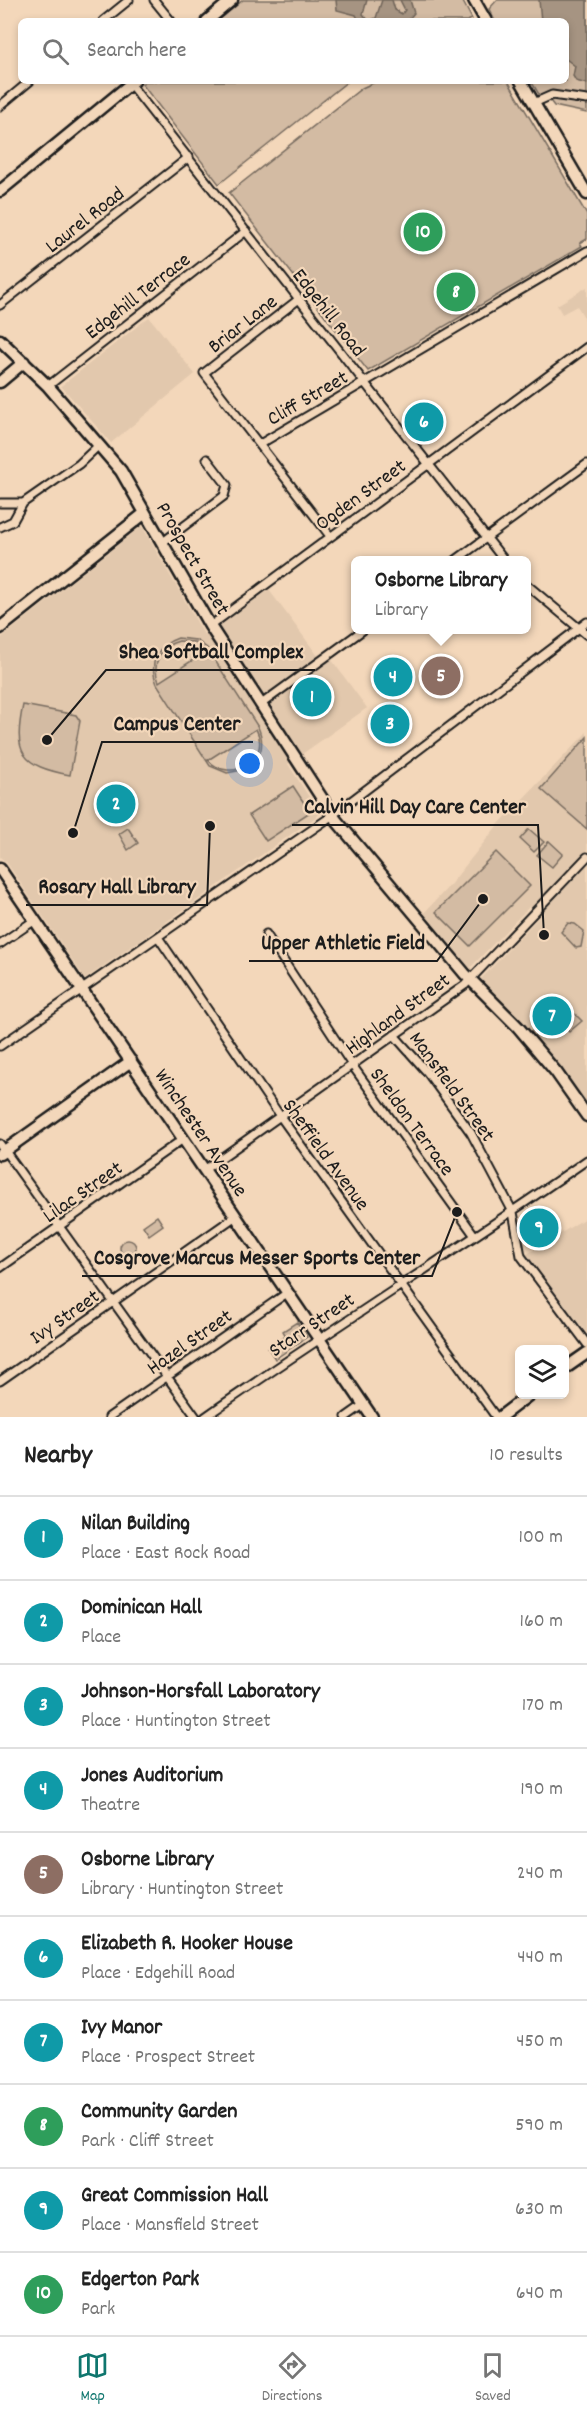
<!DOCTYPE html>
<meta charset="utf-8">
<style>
body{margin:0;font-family:Dekko,sans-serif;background:#f6f6f6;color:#222}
.controls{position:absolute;right:18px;bottom:18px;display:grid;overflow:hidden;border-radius:9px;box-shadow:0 3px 9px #0003}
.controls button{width:54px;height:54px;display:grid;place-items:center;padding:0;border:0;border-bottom:2px solid #e0e0e0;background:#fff;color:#222;font:30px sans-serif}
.you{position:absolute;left:250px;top:764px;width:21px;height:21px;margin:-15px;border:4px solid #fff;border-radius:50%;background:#1a73e8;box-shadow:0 0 0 9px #1a73e833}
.badge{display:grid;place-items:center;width:39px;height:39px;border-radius:50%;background:#0f766e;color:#fff;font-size:20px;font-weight:700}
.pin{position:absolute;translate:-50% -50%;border:3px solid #fff;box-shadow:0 2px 6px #0006}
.popup{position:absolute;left:351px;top:556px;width:180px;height:78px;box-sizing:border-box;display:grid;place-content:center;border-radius:9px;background:#fff;filter:drop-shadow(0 2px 4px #0005);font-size:20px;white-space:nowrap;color:#767676}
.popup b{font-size:22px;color:#222}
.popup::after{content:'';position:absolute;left:50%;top:100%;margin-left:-12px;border:12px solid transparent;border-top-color:#fff}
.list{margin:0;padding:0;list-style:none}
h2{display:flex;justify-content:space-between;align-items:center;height:78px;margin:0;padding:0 24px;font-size:26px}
h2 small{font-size:20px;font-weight:400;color:#767676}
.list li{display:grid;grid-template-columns:39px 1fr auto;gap:18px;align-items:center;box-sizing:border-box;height:84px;padding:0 24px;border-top:2px solid #e0e0e0}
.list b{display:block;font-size:22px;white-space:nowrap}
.list p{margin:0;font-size:20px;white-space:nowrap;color:#767676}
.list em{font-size:20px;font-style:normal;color:#767676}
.icon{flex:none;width:33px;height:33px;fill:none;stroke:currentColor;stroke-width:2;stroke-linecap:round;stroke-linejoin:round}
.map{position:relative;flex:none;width:587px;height:1417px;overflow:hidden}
.search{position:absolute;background:#fff;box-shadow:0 3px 9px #0003;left:18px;right:18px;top:18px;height:66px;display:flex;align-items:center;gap:15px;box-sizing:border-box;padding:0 21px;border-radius:9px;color:#767676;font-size:22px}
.sheet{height:918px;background:#fff}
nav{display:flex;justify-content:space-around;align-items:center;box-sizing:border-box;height:84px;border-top:2px solid #e0e0e0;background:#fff;font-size:16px;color:#767676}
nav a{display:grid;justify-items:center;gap:3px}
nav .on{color:#0f766e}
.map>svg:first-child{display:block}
.built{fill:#e2c8ad}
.green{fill:#d3bba3;stroke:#786c60;stroke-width:1.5;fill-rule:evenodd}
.water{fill:#a69482;stroke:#6f6459;stroke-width:1.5}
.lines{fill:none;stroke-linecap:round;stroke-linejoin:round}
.street-casing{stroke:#1c1c1c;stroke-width:11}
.secondary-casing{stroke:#1c1c1c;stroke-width:15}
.primary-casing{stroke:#1c1c1c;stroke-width:15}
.street{stroke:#f3d7ba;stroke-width:7}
.secondary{stroke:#f3d7ba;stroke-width:10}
.primary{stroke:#f3d7ba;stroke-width:10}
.labels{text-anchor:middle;stroke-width:4.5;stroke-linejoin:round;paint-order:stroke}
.street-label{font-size:21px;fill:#1c1c1c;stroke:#f3d7ba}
.leader{fill:none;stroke:#1c1c1c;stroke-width:2}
.callout-dot{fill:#1c1c1c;stroke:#f3d7ba;stroke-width:2}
.callout-label{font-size:22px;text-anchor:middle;font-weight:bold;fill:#1c1c1c;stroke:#f3d7ba;stroke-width:4.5;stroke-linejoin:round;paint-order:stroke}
</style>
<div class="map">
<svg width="587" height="1417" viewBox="0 0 587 1417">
<rect width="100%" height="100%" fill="#f3d7ba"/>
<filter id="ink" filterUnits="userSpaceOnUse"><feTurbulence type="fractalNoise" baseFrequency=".0167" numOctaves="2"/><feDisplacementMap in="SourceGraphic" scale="12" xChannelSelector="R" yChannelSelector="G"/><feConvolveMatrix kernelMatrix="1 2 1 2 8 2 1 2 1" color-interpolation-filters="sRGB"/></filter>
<g filter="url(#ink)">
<path class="built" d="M587 287V322L577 306 562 314 557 305Z
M149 317 195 374 111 443 61 386Z
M142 526 205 636 269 590 324 664 331 659 367 708 288 764 320 814 85 979 7 863 0 857V639Z
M587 732V1104L549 1052 480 980 540 916 530 906 470 968 424 913 450 885 497 826Z
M587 1217V1333L532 1266 527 1254Z"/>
<path class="green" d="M243 0H462L472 19 467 21H218Z
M497 0H587V113L554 106 545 94 540 96 531 81H566V21H495L489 9Z
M145 81H348L219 184 142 84Z
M377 81H508L587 215V239L580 243 582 246 368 371 229 193 362 88Z
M178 638 196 640 207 648 258 727C265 743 262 758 248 769L227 773 210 766 157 684C148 663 157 645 178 638ZM179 641 194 642 207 651 159 682C151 664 160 646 179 641ZM256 729C272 759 231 785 208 760Z
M23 705 76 715 80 721 70 775C21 766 13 753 23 705Z
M587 737V829L541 789Z
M293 786 310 812 266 841 249 815Z
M128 828 138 843 128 850 119 834Z
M529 829 544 842 534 852 520 839Z
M549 841 563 854 552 867 537 855Z
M496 852 530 886 470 946 436 912Z
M568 923 575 924 584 931 581 947 576 948 561 932Z
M575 1014 582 1021 569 1032 563 1024Z
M157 1216 163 1225 149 1235 143 1226Z
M120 1248a8 8 0 1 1 16 0a8 8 0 1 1-16 0Z
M297 1322 307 1337 275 1359 268 1348 286 1336 283 1331Z"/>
<path class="water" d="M336 0H367L363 14 369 21 376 18 382 0H392L395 10 402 14 405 10 400 0H410L414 13 407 21H359L356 15 337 10Z
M539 0H587V84L576 81 573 76 575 66 566 59V21H541Z"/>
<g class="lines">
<defs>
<path id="street" d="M154 0 171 21
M103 21 129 0
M130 84 504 560
M534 103 552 95 587 100
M0 106 30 81
M299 299 204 373 330 536
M0 305 189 157
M48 386 246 231
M260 444 587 251
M0 503H23L13 521 0 527
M23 503 79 464 99 445
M163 542 224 496 227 485 207 459
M456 560 587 464
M526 584 587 635
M210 626 587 347
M260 705 363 630
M266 934 352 1065 475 1236
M158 937 280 1116 496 1417
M0 944 35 920
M394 1035 427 1072 471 1133 513 1212 521 1256 587 1344
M0 1046 326 820 587 622
M0 1144 196 1417
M204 1170 465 985 587 857
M0 1268 183 1139
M0 1381 236 1216
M109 1417 287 1293
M205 1417C331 1329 461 1248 587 1160
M346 1417 363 1405"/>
<path id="secondary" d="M207 21 232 0
M0 191 134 81
M0 340 48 386 121 471 210 626 336 820 465 974 518 1027 556 1072 587 1116
M0 382 24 362
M0 628 145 513
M0 869 372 1417
M0 1154 131 1061
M564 1369 587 1353
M500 1417 530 1394"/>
<path id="primary" d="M474 0 486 21
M521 81 587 194"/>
</defs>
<use href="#street" class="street-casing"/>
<use href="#secondary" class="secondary-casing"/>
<use href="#primary" class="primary-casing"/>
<use href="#street" class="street"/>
<use href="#secondary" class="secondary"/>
<use href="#primary" class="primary"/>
</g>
</g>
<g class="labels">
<g class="street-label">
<text transform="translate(84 219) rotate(-38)" y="7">Laurel Road</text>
<text transform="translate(137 295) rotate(-38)" y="7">Edgehill Terrace</text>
<text transform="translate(330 312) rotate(52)" y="7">Edgehill Road</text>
<text transform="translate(242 323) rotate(-38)" y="7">Briar Lane</text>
<text transform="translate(307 397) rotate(-30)" y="7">Cliff Street</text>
<text transform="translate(360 494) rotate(-36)" y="7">Ogden Street</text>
<text transform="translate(194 558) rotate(60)" y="7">Prospect Street</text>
<text transform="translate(397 1013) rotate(-36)" y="7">Highland Street</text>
<text transform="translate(453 1086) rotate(54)" y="7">Mansfield Street</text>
<text transform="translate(413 1121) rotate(54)" y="7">Sheldon Terrace</text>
<text transform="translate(202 1132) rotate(56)" y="7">Winchester Avenue</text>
<text transform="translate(327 1154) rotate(54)" y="7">Sheffield Avenue</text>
<text transform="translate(82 1191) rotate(-35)" y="7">Lilac Street</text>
<text transform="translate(64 1316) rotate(-35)" y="7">Ivy Street</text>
<text transform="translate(311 1324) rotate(-34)" y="7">Starr Street</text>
<text transform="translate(189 1341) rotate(-35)" y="7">Hazel Street</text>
</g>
</g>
<path class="leader" d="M47 740L106 670H315M73 833L102 742H253M544 935L538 825H292M210 826L207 905H26M483 899L437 961H249M457 1212L432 1276H82"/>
<g class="callout-dot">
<circle cx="47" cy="740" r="6"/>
<circle cx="73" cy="833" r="6"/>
<circle cx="544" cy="935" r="6"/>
<circle cx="210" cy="826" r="6"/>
<circle cx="483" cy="899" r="6"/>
<circle cx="457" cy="1212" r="6"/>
</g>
<g class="callout-label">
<text x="211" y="658">Shea Softball Complex</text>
<text x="177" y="730">Campus Center</text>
<text x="415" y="813">Calvin Hill Day Care Center</text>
<text x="117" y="893">Rosary Hall Library</text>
<text x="343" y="949">Upper Athletic Field</text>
<text x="257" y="1264">Cosgrove Marcus Messer Sports Center</text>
</g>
</svg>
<div class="controls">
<button><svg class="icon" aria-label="layers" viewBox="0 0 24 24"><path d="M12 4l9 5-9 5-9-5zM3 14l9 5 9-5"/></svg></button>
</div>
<div class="you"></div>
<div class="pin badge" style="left:312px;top:697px;background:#0f9aa8">1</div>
<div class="pin badge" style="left:116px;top:804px;background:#0f9aa8">2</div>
<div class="pin badge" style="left:390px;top:724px;background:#0f9aa8">3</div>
<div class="pin badge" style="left:393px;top:677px;background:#0f9aa8">4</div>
<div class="pin badge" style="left:441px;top:676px;background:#8d6e63">5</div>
<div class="popup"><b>Osborne Library</b>Library</div>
<div class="pin badge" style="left:424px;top:422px;background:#0f9aa8">6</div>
<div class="pin badge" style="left:552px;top:1016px;background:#0f9aa8">7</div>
<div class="pin badge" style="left:456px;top:292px;background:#2e9e5b">8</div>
<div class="pin badge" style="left:539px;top:1228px;background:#0f9aa8">9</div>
<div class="pin badge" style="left:423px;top:232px;background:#2e9e5b">10</div>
<div class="search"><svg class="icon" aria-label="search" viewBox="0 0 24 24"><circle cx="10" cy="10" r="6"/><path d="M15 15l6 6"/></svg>Search here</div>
</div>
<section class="sheet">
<h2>Nearby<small>10 results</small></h2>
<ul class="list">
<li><span class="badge" style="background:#0f9aa8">1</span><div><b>Nilan Building</b><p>Place · East Rock Road</p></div><em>100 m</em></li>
<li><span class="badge" style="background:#0f9aa8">2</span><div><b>Dominican Hall</b><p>Place</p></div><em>160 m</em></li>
<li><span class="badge" style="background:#0f9aa8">3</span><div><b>Johnson-Horsfall Laboratory</b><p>Place · Huntington Street</p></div><em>170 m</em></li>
<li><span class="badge" style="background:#0f9aa8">4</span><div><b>Jones Auditorium</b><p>Theatre</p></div><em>190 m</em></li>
<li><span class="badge" style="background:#8d6e63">5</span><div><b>Osborne Library</b><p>Library · Huntington Street</p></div><em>240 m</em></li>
<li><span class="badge" style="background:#0f9aa8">6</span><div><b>Elizabeth R. Hooker House</b><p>Place · Edgehill Road</p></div><em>440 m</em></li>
<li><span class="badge" style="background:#0f9aa8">7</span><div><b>Ivy Manor</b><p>Place · Prospect Street</p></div><em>450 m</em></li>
<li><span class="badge" style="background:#2e9e5b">8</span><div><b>Community Garden</b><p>Park · Cliff Street</p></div><em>590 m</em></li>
<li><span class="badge" style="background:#0f9aa8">9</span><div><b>Great Commission Hall</b><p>Place · Mansfield Street</p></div><em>630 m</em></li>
<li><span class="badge" style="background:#2e9e5b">10</span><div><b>Edgerton Park</b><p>Park</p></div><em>640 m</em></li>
</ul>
</section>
<nav>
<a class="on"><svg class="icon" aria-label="map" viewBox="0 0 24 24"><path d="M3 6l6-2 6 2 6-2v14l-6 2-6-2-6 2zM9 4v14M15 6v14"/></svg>Map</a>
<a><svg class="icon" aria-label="directions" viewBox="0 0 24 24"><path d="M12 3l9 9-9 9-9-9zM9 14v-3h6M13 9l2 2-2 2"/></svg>Directions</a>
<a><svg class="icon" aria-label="saved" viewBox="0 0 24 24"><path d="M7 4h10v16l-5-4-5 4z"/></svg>Saved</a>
</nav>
